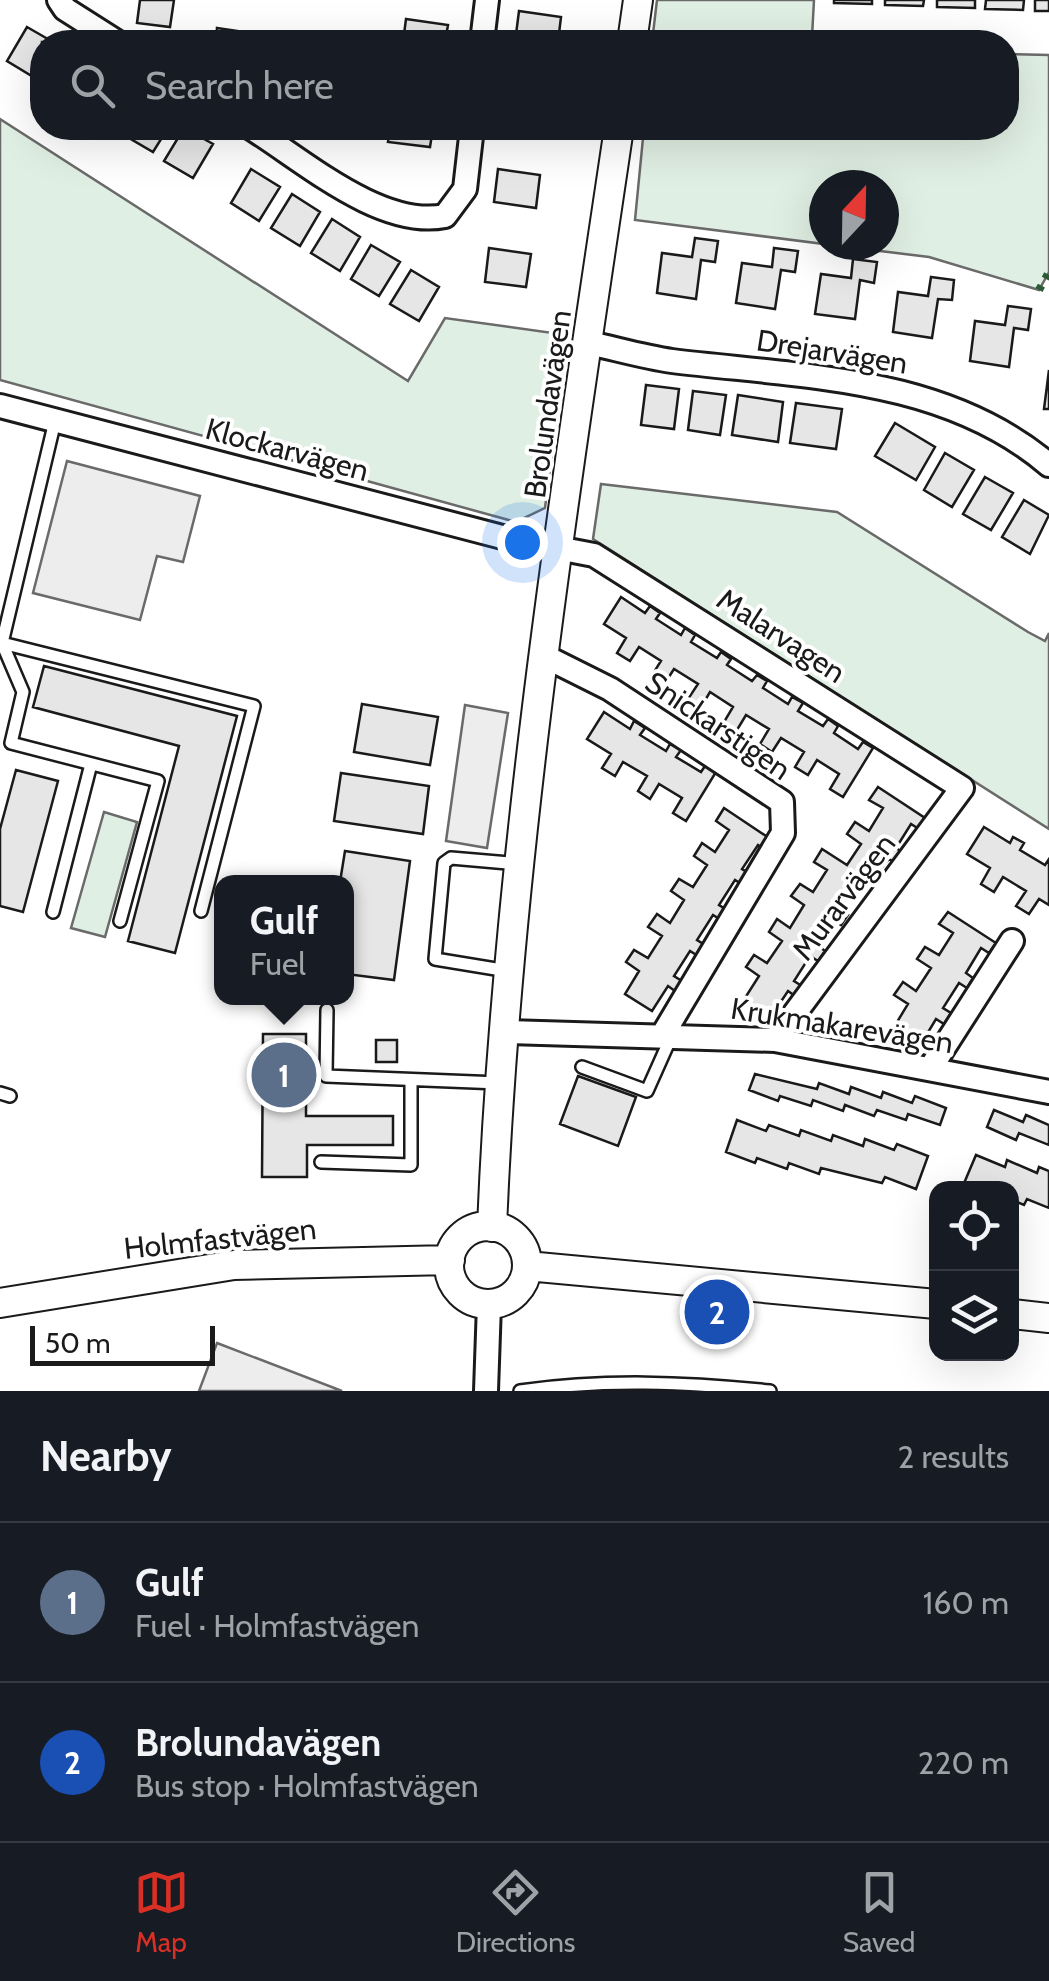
<!DOCTYPE html>
<meta charset="utf-8">
<style>
body{margin:0;font-family:Cabin,sans-serif;background:#242831;color:#f1f3f6}
.controls{position:absolute;right:30px;bottom:30px;display:grid;overflow:hidden;border-radius:20px;box-shadow:0 10px 40px #0002}
.controls button{width:90px;height:90px;display:grid;place-items:center;padding:0;border:0;border-bottom:2px solid #363941;background:#171b24;color:#f1f3f6;font:50px sans-serif}
.compass{position:absolute;left:809px;top:170px;width:90px;height:90px;border-radius:50%;background:#171b24;box-shadow:0 10px 40px #0002;rotate:22deg}
.scale{position:absolute;left:30px;bottom:25px;width:185px;box-sizing:border-box;padding-left:10px;border:5px solid #1a1a1a;border-top:0;font-size:28px;line-height:35px;white-space:nowrap;color:#1a1a1a;-webkit-text-stroke:8px #fff;paint-order:stroke}
.you{position:absolute;left:522px;top:542px;width:35px;height:35px;margin:-25px;border:8px solid #fff;border-radius:50%;background:#1a73e8;box-shadow:0 0 0 15px #1a73e833}
.badge{display:grid;place-items:center;width:65px;height:65px;border-radius:50%;background:#d93025;color:#fff;font-size:32px;font-weight:700}
.pin{position:absolute;translate:-50% -50%;border:5px solid #fff;box-shadow:0 2px 10px #0006}
.popup{position:absolute;left:214px;top:875px;width:140px;height:130px;box-sizing:border-box;display:grid;place-content:center;border-radius:20px;background:#171b24;filter:drop-shadow(0 2px 8px #0005);font-size:32px;white-space:nowrap;color:#9ea1a6}
.popup b{font-size:38px;color:#f1f3f6}
.popup::after{content:'';position:absolute;left:50%;top:100%;margin-left:-20px;border:20px solid transparent;border-top-color:#171b24}
.list{margin:0;padding:0;list-style:none}
h2{display:flex;justify-content:space-between;align-items:center;height:130px;margin:0;padding:0 40px;font-size:42px}
h2 small{font-size:32px;font-weight:400;color:#9ea1a6}
.list li{display:grid;grid-template-columns:65px 1fr auto;gap:30px;align-items:center;box-sizing:border-box;height:160px;padding:0 40px;border-top:2px solid #363941}
.list b{display:block;font-size:38px;white-space:nowrap}
.list p{margin:0;font-size:32px;white-space:nowrap;color:#9ea1a6}
.list em{font-size:32px;font-style:normal;color:#9ea1a6}
.icon{flex:none;width:55px;height:55px;fill:none;stroke:currentColor;stroke-width:2;stroke-linecap:round;stroke-linejoin:round}
.map{position:relative;flex:none;width:1049px;height:1391px;overflow:hidden}
.search{position:absolute;background:#171b24;box-shadow:0 10px 40px #0002;left:30px;right:30px;top:30px;height:110px;display:flex;align-items:center;gap:25px;box-sizing:border-box;padding:0 35px;border-radius:40px;color:#9ea1a6;font-size:38px}
.sheet{height:450px;background:#171b24}
nav{display:flex;justify-content:space-around;align-items:center;box-sizing:border-box;height:140px;border-top:2px solid #363941;background:#171b24;font-size:28px;color:#9ea1a6}
nav a{display:grid;justify-items:center;gap:5px}
nav .on{color:#d93025}
.map>svg:first-child{display:block}
.green{fill:#e0efe3;stroke:#6a6a6a;stroke-width:2.5}
.parking{fill:#ededed;stroke:#6a6a6a;stroke-width:2.5}
.building{fill:#e6e6e6;stroke:#1a1a1a;stroke-width:2.5}
.lines{fill:none;stroke-linecap:round;stroke-linejoin:round}
.service-casing{stroke:#1a1a1a;stroke-width:16}
.minor-casing{stroke:#1a1a1a;stroke-width:28}
.tertiary-casing{stroke:#1a1a1a;stroke-width:32}
.service{stroke:#fff;stroke-width:11}
.minor{stroke:#fff;stroke-width:22}
.tertiary{stroke:#fff;stroke-width:28}
.hedge{stroke:#2b5a34;stroke-width:8;stroke-dasharray:5 8;stroke-linecap:butt}
.labels{text-anchor:middle;stroke-width:8;stroke-linejoin:round;paint-order:stroke}
.street-label{font-size:30px;fill:#1a1a1a;stroke:#fff}
</style>
<div class="map">
<svg width="1049" height="1391" viewBox="0 0 1049 1391">
<rect width="100%" height="100%" fill="#fff"/>
<path class="green" d="M657 0H814L812 37 816 42H652Z
M1007 54 1049 55V272L1039 290 929 257 831 245H884V185H824V244L635 220 644 128H1006Z
M0 119 408 381 445 318 567 335 545 508 516 522 0 380Z
M601 484 837 512 1028 632 1045 641 1049 633V829L593 539Z
M104 812 137 822 105 937 71 928Z"/>
<path class="parking" d="M67 461 200 496 183 562 157 556 140 620 33 593Z
M465 705 508 713 487 848 446 841Z
M217 1343 342 1391H199Z"/>
<path class="building" d="M140 0H174L170 27 137 23Z
M834 0H872V4L834 3Z
M885 0H924L923 6 885 5Z
M937 0H975V8L937 7Z
M986 0H1024L1023 10 985 9Z
M1035 0H1049V11H1035Z
M519 11 561 17 558 42H515Z
M406 19 448 25 445 42H403Z
M27 27 53 42H42V66L35 78 7 61Z
M217 28 251 33 249 42H216Z
M129 128H168L153 152 124 135Z
M184 128 213 144 193 178 164 161Z
M390 128H433L430 147 388 142Z
M251 169 280 187 259 221 231 203Z
M498 169 540 175 536 208 494 202Z
M292 194 320 212 300 246 271 228Z
M332 219 360 237 340 271 311 253Z
M695 238 718 241 715 262 701 260 696 299 657 293 662 253 692 257Z
M371 245 400 262 379 296 351 279Z
M489 248 531 254 526 287 485 282Z
M774 248 798 251 795 272 781 270 775 309 736 303 742 263 772 267Z
M853 259 877 262 874 283 860 280 855 319 815 314 821 274 851 278Z
M411 270 439 287 419 321 390 304Z
M931 277 954 280 952 300 938 299 932 338 893 332 898 292 928 296Z
M1008 306 1031 309 1028 330 1014 328 1009 367 970 361 975 321 1005 325Z
M1049 370V409H1044Z
M646 385 679 389 674 429 641 425Z
M693 391 726 395 720 435 688 430Z
M738 395 783 402 778 442 732 435Z
M796 403 842 409 836 449 790 443Z
M895 423 935 447 916 480 875 456Z
M945 453 974 470 952 507 924 490Z
M985 477 1013 493 991 530 963 514Z
M1024 500 1049 515 1030 554 1002 537Z
M621 597 645 613 650 606 660 613 656 619 681 635 685 628 695 635 691 642 717 658 721 652 731 659 727 665 752 681 757 675 767 681 763 688 788 704 792 697 803 703 798 711 823 726 828 719 838 726 834 733 858 749 863 742 873 748 843 797 830 789 839 774 817 760 808 775 795 767 804 752 781 738 772 752 760 744 769 729 746 715 737 730 724 722 733 707 710 692 701 707 688 699 698 684 674 669 665 683 652 675 661 661 639 647 630 661 617 653 626 638 604 624Z
M44 666 237 716 175 953 128 941 179 746 33 707Z
M362 704 438 717 430 765 354 752Z
M604 712 630 729 634 721 645 728 640 735 666 751 670 744 681 750 676 757 701 772 705 766 716 772 686 821 673 813 682 798 659 784 650 799 638 791 647 776 623 762 615 776 602 768 611 754 587 739Z
M16 770 58 781 23 912 0 906V829Z
M341 773 429 786 423 834 334 821Z
M878 787 925 818 919 829 911 824 896 848 903 853 896 863 889 859 863 890 855 885 839 910 848 915 841 925 833 920 817 945 825 951 818 961 810 956 794 981 802 986 795 996 788 991 770 1018 743 1001 759 976 746 967 754 955 767 963 782 941 769 932 777 919 790 928 804 905 791 896 800 884 813 892 827 870 814 862 822 849 847 865 861 844 847 834 855 822 869 831 883 808 869 800Z
M724 808 772 840 765 850 758 845 742 869 750 874 743 885 735 880 719 905 727 910 721 920 713 915 697 940 705 945 698 956 690 951 674 976 682 981 675 991 668 986 652 1011 625 994 639 971 626 962 634 950 648 958 662 936 648 927 657 914 670 923 684 900 671 891 679 879 693 887 707 865 694 856 702 843 715 852 729 830 716 821Z
M984 827 1010 843 1013 837 1024 843 1020 850 1045 865 1049 859V905L1039 899 1029 914 1016 906 1026 891 1003 877 994 892 981 884 990 868 967 854Z
M345 851 410 861 394 980 346 974V882H340Z
M948 912 996 943 989 953 981 948 966 973 973 978 967 988 959 983 943 1008 951 1013 944 1024 936 1019 921 1044 894 1027 908 1004 894 995 903 982 916 991 931 968 917 959 925 947 939 955 953 933 939 924Z
M263 1034H306V1116H393V1145H307V1177H262Z
M376 1040H397V1062H376Z
M755 1074 817 1089 819 1083 849 1094 851 1087 881 1098 883 1092 912 1103 915 1096 946 1108 940 1125 908 1114 906 1120 877 1110 874 1116 845 1105 843 1111 813 1100 811 1106 780 1096 778 1101 749 1090Z
M578 1076 636 1097 618 1146 560 1124Z
M994 1110 1023 1122 1026 1115 1049 1125V1145L1019 1133 1016 1140 987 1127Z
M737 1120 766 1131 769 1125 799 1136 801 1130 831 1141 833 1135 863 1146 865 1139 894 1150 897 1144 928 1156 916 1189 885 1177 882 1183 821 1168 819 1174 789 1163 787 1169 757 1158 755 1163 726 1152Z
M976 1155 1005 1167 1007 1160 1037 1173 1039 1167 1049 1171V1208L1027 1199 1024 1205 1012 1200V1188H962Z"/>
<g class="lines">
<defs>
<path id="service" d="M55 421 2 643 23 692 11 743 158 781 120 921
M2 643 254 706 201 911
M53 912 91 764
M508 971 435 959 444 863 451 858 520 864
M327 1010 326 1076 499 1083
M582 1067 647 1091 672 1035
M0 1093 10 1096
M321 1162 411 1165V1080
M520 1391C604 1379 685 1382 770 1391"/>
<path id="minor" d="M59 0 65 9 117 42
M482 42 487 0
M251 128C304 161 381 229 445 216L465 189 472 128
M589 343C617 349 644 357 672 361 802 377 944 376 1049 465
M0 406 510 539 594 555 962 788 775 1040
M546 657 610 689 782 802 783 833 662 1036
M504 1032 775 1040 1049 1092
M930 1069 1012 941
M486 1391 489 1304"/>
<path id="tertiary" d="M632 42 638 0
M449 1265a39 39 0 1 1 78 0a39 39 0 1 1-78 0Z
M492 1227C507 859 565 491 619 128
M527 1266 936 1304
M0 1303 234 1265 450 1260
M1012 1314 1049 1318"/>
</defs>
<use href="#service" class="service-casing"/>
<use href="#minor" class="minor-casing"/>
<use href="#tertiary" class="tertiary-casing"/>
<use href="#service" class="service"/>
<use href="#minor" class="minor"/>
<use href="#tertiary" class="tertiary"/>
<path class="hedge" d="M1039 290 1049 272"/>
</g>
<g class="labels">
<g class="street-label">
<text transform="translate(832 352) rotate(9)" y="10">Drejarvägen</text>
<text transform="translate(548 404) rotate(-82)" y="10">Brolundavägen</text>
<text transform="translate(287 450) rotate(15)" y="10">Klockarvägen</text>
<text transform="translate(781 636) rotate(33)" y="10">Malarvagen</text>
<text transform="translate(718 726) rotate(34)" y="10">Snickarstigen</text>
<text transform="translate(844 897) rotate(-53)" y="10">Murarvägen</text>
<text transform="translate(842 1026) rotate(9)" y="10">Krukmakarevägen</text>
<text transform="translate(220 1239) rotate(-6)" y="10">Holmfastvägen</text>
</g>
</g>
</svg>
<div class="controls">
<button><svg class="icon" aria-label="locate" viewBox="0 0 24 24"><circle cx="12" cy="12" r="6"/><path d="M12 2v4M12 18v4M2 12h4M18 12h4"/></svg></button>
<button><svg class="icon" aria-label="layers" viewBox="0 0 24 24"><path d="M12 4l9 5-9 5-9-5zM3 14l9 5 9-5"/></svg></button>
</div>
<svg class="compass" viewBox="-18 -18 36 36"><path d="M0-13l5 13h-10z" fill="#e53935"/><path d="M0 13l5-13h-10z" fill="#9ea1a6"/></svg>
<div class="scale">50 m</div>
<div class="you"></div>
<div class="pin badge" style="left:284px;top:1075px;background:#5c6f8a">1</div>
<div class="popup"><b>Gulf</b>Fuel</div>
<div class="pin badge" style="left:717px;top:1312px;background:#1a4fb4">2</div>
<div class="search"><svg class="icon" aria-label="search" viewBox="0 0 24 24"><circle cx="10" cy="10" r="6"/><path d="M15 15l6 6"/></svg>Search here</div>
</div>
<section class="sheet">
<h2>Nearby<small>2 results</small></h2>
<ul class="list">
<li><span class="badge" style="background:#5c6f8a">1</span><div><b>Gulf</b><p>Fuel · Holmfastvägen</p></div><em>160 m</em></li>
<li><span class="badge" style="background:#1a4fb4">2</span><div><b>Brolundavägen</b><p>Bus stop · Holmfastvägen</p></div><em>220 m</em></li>
</ul>
</section>
<nav>
<a class="on"><svg class="icon" aria-label="map" viewBox="0 0 24 24"><path d="M3 6l6-2 6 2 6-2v14l-6 2-6-2-6 2zM9 4v14M15 6v14"/></svg>Map</a>
<a><svg class="icon" aria-label="directions" viewBox="0 0 24 24"><path d="M12 3l9 9-9 9-9-9zM9 14v-3h6M13 9l2 2-2 2"/></svg>Directions</a>
<a><svg class="icon" aria-label="saved" viewBox="0 0 24 24"><path d="M7 4h10v16l-5-4-5 4z"/></svg>Saved</a>
</nav>
